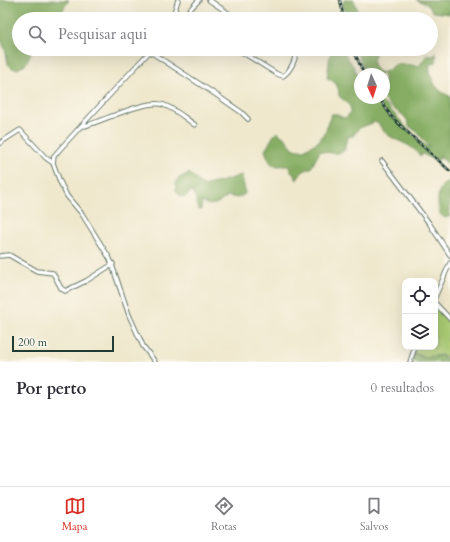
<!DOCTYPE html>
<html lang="pt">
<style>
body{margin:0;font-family:Cardo,serif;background:#f7f7f7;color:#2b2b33}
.controls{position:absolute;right:12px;bottom:12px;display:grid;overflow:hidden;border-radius:8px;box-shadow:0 4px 16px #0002}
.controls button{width:36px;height:36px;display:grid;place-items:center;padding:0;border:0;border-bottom:1px solid #e1e1e2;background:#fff;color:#2b2b33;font:20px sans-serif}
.compass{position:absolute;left:354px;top:68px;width:36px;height:36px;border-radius:50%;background:#fff;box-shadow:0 4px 16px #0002;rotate:176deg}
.scale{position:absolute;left:12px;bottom:10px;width:102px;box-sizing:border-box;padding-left:4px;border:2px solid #1f3d34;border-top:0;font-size:11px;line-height:14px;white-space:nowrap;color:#1f3d34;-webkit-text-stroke:3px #fbf7ec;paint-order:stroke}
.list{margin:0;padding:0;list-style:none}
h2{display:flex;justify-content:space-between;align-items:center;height:52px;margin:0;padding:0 16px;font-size:17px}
h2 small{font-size:13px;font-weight:400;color:#7c7c81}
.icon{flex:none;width:22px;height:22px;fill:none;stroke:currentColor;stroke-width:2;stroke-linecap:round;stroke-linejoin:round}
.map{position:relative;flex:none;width:450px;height:362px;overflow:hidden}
.search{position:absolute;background:#fff;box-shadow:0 4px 16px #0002;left:12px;right:12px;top:12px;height:44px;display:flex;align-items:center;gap:10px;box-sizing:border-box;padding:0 14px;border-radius:22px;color:#7c7c81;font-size:15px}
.sheet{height:124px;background:#fff}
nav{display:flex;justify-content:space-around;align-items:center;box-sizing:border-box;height:56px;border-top:1px solid #e1e1e2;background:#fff;font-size:11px;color:#7c7c81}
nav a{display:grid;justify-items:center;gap:2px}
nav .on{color:#d93025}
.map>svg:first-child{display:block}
.green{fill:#a8c971;stroke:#648352}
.forest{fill:#86ad63;stroke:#52754c}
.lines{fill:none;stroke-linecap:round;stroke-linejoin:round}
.street-casing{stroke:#68796a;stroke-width:5.5}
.street{stroke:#fff;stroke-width:3.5}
.rail-casing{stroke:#1f3d34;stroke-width:2.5}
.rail{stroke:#fbf7ec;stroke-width:1;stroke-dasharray:3;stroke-linecap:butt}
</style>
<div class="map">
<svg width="450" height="362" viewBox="0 0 450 362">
<rect width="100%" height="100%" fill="#fbf7ec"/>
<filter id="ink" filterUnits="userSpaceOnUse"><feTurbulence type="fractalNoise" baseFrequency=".025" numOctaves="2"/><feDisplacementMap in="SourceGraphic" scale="8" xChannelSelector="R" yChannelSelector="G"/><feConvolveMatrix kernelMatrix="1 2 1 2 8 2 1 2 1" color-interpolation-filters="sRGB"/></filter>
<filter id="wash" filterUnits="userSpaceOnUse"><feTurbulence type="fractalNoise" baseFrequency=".012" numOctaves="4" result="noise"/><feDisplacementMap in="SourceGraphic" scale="16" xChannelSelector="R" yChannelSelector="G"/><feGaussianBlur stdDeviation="0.9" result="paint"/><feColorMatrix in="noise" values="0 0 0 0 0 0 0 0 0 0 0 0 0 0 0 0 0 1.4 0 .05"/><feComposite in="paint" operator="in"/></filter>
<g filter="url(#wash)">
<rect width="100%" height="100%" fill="#efe8cd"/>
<path class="green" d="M435 306 450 323V334L448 339 450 348 446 357 441 355 426 357 414 353 417 347H435Z"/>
<path class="forest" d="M0 0H69L57 19H19V49H33L25 65H24L18 69 12 68 8 64 6 53 0 36Z
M344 0H354L361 19H347L345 9 342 7Z
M416 0H450V14L433 12 427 4Z
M335 49H344C344 56 350 60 353 66 359 77 360 86 360 98 364 98 369 97 373 98 393 104 410 139 430 148L417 132 409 126 407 120 403 115 392 108 383 98H384V74H366L355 49H369L376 55C373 59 372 62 374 66 382 81 390 66 397 64 405 63 412 66 419 66L427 55 433 56 436 53V63L430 64C428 78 437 92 450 96V165L440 157V159L434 160 423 154 420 156C409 139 388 143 379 124L375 122 359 128 353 136H349L345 144V150C336 156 329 152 320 151L311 168C304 170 300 173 297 180L288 166C284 165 281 166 277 166 270 166 267 156 265 150 270 144 271 137 277 132L286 139 293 148 298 150H304L319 141 326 130 331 114H337L341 117 346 118C356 107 347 103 339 96 339 86 336 82 327 78L330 55Z
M189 173 203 186 223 181 241 175 244 185 245 194 237 198 228 196C221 202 210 209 202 201L201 210H199L195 196 192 191H190L188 195 182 197C175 193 174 186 178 179Z
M446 182H450V216L445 218 440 214C437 202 436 191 446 182Z
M413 354 426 358 441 356 450 360V362H412Z"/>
</g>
<g filter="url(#ink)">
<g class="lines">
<defs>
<path id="street" d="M209 0 237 19
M183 15 188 19
M172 19C184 18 191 8 199 0
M172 19 178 0
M152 49 60 149 54 156 53 163 60 182 67 196 82 214 110 259 129 315 143 346 155 362
M237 49 277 74 283 76C289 72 296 61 295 53L288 49
M149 51 215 94 241 112 248 119
M81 126H85C103 121 148 98 164 105 175 109 185 118 195 125
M0 143 20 130 46 158 53 163
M382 161 429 223 450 255
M0 256 9 255 37 271 53 273 61 288 65 291 86 281 113 264
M435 297 450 263
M435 303 450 319
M410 362 415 347"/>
</defs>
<use href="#street" class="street-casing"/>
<use href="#street" class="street"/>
<defs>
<path id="rail" d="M340 0 344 19
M353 49 364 74
M379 98 391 116 404 129 450 171"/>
</defs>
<use href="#rail" class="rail-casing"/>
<use href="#rail" class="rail"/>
</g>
</g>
</svg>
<div class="controls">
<button><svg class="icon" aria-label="locate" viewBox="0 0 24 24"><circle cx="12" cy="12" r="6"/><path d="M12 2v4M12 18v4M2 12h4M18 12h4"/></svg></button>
<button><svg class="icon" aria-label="layers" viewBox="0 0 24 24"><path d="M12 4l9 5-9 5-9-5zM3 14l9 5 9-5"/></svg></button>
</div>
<svg class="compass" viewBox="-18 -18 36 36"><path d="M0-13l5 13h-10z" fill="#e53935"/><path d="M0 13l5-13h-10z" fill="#7c7c81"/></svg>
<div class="scale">200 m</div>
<div class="search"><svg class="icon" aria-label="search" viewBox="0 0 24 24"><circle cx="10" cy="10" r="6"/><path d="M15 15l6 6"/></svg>Pesquisar aqui</div>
</div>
<section class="sheet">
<h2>Por perto<small>0 resultados</small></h2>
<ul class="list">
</ul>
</section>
<nav>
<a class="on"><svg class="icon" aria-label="map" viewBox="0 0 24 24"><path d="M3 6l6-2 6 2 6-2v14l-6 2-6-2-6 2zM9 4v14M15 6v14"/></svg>Mapa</a>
<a><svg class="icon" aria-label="directions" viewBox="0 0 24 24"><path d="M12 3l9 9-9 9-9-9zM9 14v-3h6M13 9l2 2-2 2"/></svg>Rotas</a>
<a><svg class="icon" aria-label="saved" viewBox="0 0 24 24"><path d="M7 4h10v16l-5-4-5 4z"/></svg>Salvos</a>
</nav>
